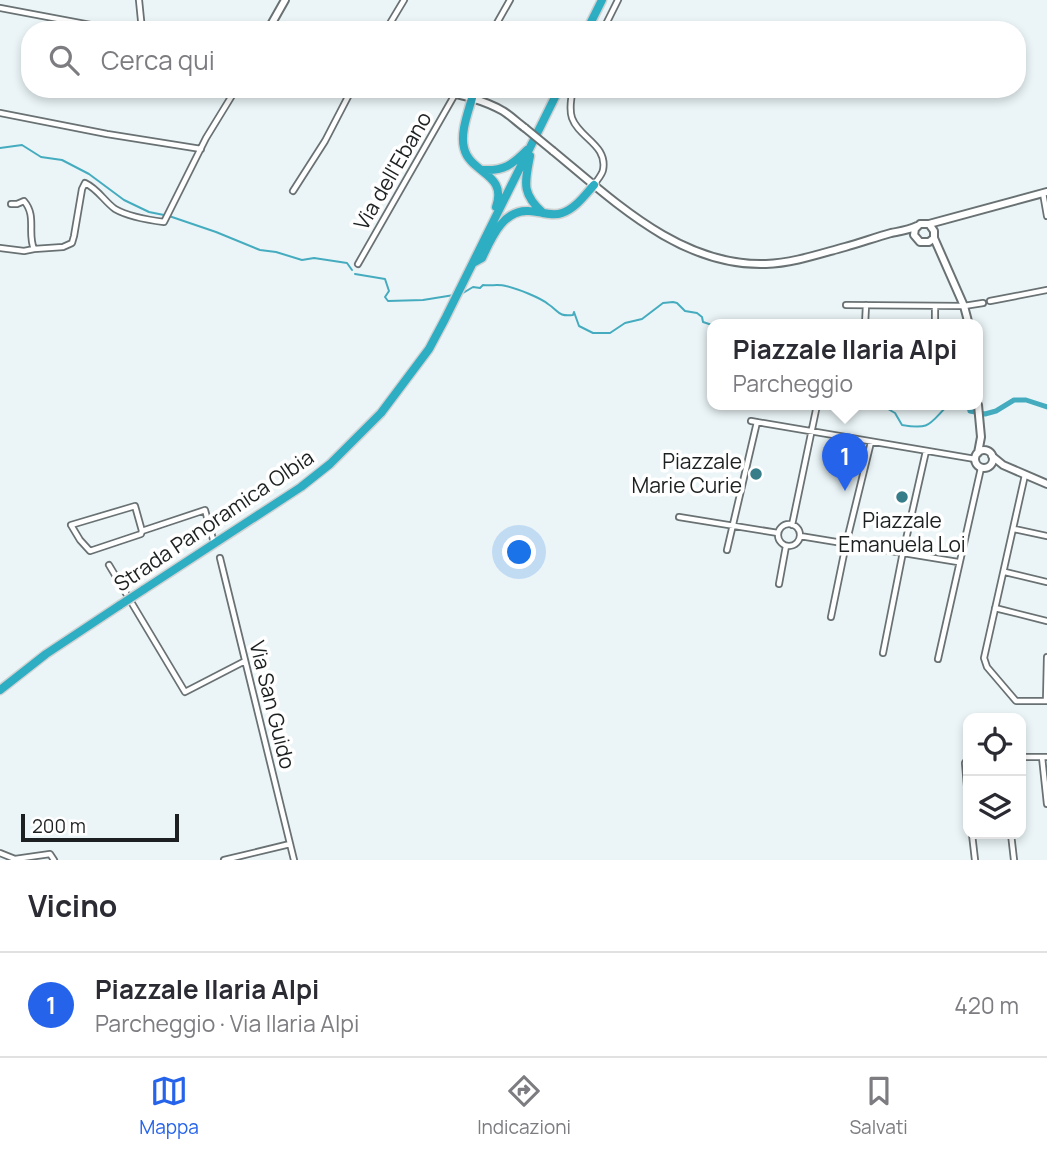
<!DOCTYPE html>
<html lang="it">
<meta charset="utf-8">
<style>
body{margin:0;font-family:Manrope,sans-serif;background:#f2f2f3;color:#2b2b33}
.controls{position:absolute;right:21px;bottom:21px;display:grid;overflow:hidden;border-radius:14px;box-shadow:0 4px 10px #0003}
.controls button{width:63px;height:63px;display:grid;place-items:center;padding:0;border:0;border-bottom:2px solid #e1e1e2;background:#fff;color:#2b2b33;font:35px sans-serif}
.scale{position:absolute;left:21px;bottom:18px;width:158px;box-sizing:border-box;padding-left:7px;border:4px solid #1d2021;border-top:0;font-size:19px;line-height:24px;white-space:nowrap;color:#1d2021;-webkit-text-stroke:5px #fff;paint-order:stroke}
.you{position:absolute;left:520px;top:553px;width:24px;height:24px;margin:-18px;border:5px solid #fff;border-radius:50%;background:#1a73e8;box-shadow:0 0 0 10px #1a73e833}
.badge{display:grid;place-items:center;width:46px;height:46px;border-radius:50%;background:#2563eb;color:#fff;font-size:23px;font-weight:700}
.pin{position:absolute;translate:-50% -58px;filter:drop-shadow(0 2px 4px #0008)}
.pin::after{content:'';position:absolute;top:37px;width:24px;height:21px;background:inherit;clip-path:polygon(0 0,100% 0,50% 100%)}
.popup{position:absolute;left:707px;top:319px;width:276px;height:91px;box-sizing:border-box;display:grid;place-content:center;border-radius:14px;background:#fff;filter:drop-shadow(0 2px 5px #0005);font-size:23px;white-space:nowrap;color:#7c7c81}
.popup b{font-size:26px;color:#2b2b33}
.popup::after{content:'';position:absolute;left:50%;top:100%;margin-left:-14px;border:14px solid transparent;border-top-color:#fff}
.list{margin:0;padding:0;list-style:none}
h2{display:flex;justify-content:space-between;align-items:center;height:91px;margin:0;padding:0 28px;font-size:30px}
h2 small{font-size:23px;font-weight:400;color:#7c7c81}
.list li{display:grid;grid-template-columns:46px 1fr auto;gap:21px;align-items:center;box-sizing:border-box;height:105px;padding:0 28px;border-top:2px solid #e1e1e2}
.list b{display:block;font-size:26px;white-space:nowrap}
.list p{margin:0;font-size:23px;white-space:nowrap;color:#7c7c81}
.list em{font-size:23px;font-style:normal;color:#7c7c81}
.icon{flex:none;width:38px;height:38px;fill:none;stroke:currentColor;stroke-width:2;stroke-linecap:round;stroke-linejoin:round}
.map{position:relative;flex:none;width:1047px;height:860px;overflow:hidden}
.search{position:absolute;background:#fff;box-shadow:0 4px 10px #0003;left:21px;right:21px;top:21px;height:77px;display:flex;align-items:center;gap:18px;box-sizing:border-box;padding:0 24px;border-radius:28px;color:#7c7c81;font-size:26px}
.sheet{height:196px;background:#fff}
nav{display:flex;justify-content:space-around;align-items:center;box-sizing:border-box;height:98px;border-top:2px solid #e1e1e2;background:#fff;font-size:19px;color:#7c7c81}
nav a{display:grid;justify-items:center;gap:4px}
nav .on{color:#2563eb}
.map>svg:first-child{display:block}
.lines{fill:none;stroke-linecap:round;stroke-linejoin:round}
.stream{stroke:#45acbf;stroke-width:2}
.canal{stroke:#45acbf;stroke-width:5}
.street-casing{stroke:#697173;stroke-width:8}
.secondary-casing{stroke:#697173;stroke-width:10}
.highway-casing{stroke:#d2d2d3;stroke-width:11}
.street{stroke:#fff;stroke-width:4.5}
.secondary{stroke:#fff;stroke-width:6}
.highway{stroke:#2daec3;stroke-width:8}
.secondary-bridge-casing{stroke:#697173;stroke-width:10;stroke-linecap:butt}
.highway-bridge-casing{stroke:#d2d2d3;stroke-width:11;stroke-linecap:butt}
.secondary-bridge{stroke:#fff;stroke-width:6}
.highway-bridge{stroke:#2daec3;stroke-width:8}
.poi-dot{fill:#377c89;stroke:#fff;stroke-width:2.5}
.labels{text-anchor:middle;stroke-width:7;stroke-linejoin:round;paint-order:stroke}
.street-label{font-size:21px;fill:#1d2021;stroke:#fff}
.poi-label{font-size:21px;fill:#1d2021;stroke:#fff;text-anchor:end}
</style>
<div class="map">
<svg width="1047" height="860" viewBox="0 0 1047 860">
<rect width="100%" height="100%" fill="#ebf5f7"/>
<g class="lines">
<path class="stream" d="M0 148 22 145 41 157 62 160 89 174 124 200 149 212 164 215
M169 216 216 232 260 250 276 252 302 260 314 258 347 263 352 270
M355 274 385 279 389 291 385 297 388 301 423 300 454 295
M463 293 473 287 480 288 483 285C491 286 499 284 506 286 516 288 541 298 548 304 559 311 558 317 573 315L574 312 579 326 593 333H610L625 323 642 319 663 303 673 302 677 303 685 311 697 313 702 317 703 322 712 325
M881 405 895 413 902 425C931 430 929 424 948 405
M960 405 970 411"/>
<path class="canal" d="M970 411 985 414 996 411 1014 400H1026L1047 407"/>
<defs>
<path id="street" d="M139 0 142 30
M0 8 117 30
M386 30 404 0
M493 30 510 0
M603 30 618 0
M573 89C571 98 569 109 572 118 579 138 608 145 603 170 602 175 597 180 594 185
M0 113 107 134 201 149
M293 191 325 141 352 89
M1043 193 1047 216
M11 204H17L24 201C37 216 27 233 34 249L63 247 72 243 74 236 82 189 85 183C98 189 104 201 115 209 129 217 148 220 164 222L206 138 236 89
M0 248 24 251 34 249
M358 264 458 89
M990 301 1047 290
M846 305 964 306 983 303
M865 325 866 305
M935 325V306
M751 421 975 459
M1025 475 984 658 987 667 1016 701H1047
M679 517 778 533
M778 535a11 11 0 1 1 22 0a11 11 0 1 1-22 0Z
M792 525 817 405
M1014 529 1047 536
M142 531 135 506 71 525 80 540 90 551 141 534 142 531 205 510 214 543
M800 536 958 562
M727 550 757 422
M220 558 294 860
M109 565 185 692 245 661
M1005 572 1047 582
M779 584 786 546
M995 608 1047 621
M831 617 846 544 871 442
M883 653 902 557 926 451
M938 659 981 468
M1046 701 1047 657
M1021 757H1047
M1042 757 1047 804
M968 759 965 763 968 798
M972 834 975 860
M1011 834 1014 860
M0 853 15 859 50 854 54 860
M224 860 290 844"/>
<path id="secondary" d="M268 30 285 0
M434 89C457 94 482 99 503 111 511 116 518 123 525 128
M553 151C614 201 681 267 766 264 793 263 819 254 845 247 860 243 876 237 891 233 901 231 909 230 917 226
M929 224 934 231V238L929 242H920L914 235 915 229 920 224H929L1047 192
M934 238 964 306 969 325
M978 405 981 437 978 453
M975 459a9 9 0 1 1 18 0a9 9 0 1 1-18 0Z
M992 456 1003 465 1047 484"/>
<path id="highway" d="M587 30 602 0
M472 98C468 113 460 133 464 148 470 174 508 173 496 207
M530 156C525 183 521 193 543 213
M483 170C504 171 512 165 527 150
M473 263 482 258C491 239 503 209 529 211 540 211 551 217 562 213 575 209 585 195 594 185
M143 590 301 487 330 464 381 413 429 349 445 319 559 89
M0 690 46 654 120 605"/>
</defs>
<use href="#street" class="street-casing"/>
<use href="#secondary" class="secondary-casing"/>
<use href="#highway" class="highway-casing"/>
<use href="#street" class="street"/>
<use href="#secondary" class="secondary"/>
<use href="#highway" class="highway"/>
<defs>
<path id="secondary-bridge" d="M525 128 553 151"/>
<path id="highway-bridge" d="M120 605 143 590"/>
</defs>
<use href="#secondary-bridge" class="secondary-bridge-casing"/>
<use href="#highway-bridge" class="highway-bridge-casing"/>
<use href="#secondary-bridge" class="secondary-bridge"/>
<use href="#highway-bridge" class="highway-bridge"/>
</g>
<g class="poi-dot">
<circle cx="756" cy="474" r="7"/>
<circle cx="902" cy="497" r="7"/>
</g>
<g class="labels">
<g class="street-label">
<text transform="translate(393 171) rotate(-60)" y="7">Via dell'Ebano</text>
<text transform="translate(214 521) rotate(-34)" y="7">Strada Panoramica Olbia</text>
<text transform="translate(272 705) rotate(76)" y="7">Via San Guido</text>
</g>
<g class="poi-label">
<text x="742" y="469">Piazzale<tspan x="742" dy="24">Marie Curie</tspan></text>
<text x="902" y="528" text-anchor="middle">Piazzale<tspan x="902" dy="24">Emanuela Loi</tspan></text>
</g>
</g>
</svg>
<div class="controls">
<button><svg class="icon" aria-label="locate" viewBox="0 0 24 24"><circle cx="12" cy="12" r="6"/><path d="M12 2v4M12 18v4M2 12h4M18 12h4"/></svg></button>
<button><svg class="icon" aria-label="layers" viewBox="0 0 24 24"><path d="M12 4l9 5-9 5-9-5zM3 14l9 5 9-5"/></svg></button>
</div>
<div class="scale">200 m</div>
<div class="you"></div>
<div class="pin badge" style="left:845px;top:491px">1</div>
<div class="popup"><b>Piazzale Ilaria Alpi</b>Parcheggio</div>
<div class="search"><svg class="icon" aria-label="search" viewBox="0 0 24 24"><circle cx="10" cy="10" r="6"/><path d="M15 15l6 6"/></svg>Cerca qui</div>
</div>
<section class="sheet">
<h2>Vicino<small></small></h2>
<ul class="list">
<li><span class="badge">1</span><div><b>Piazzale Ilaria Alpi</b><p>Parcheggio · Via Ilaria Alpi</p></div><em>420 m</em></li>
</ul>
</section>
<nav>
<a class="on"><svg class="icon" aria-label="map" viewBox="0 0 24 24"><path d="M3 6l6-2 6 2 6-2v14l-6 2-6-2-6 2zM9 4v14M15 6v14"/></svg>Mappa</a>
<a><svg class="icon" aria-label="directions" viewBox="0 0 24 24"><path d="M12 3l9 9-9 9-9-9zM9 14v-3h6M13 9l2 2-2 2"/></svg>Indicazioni</a>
<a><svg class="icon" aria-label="saved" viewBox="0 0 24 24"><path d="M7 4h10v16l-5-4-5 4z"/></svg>Salvati</a>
</nav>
